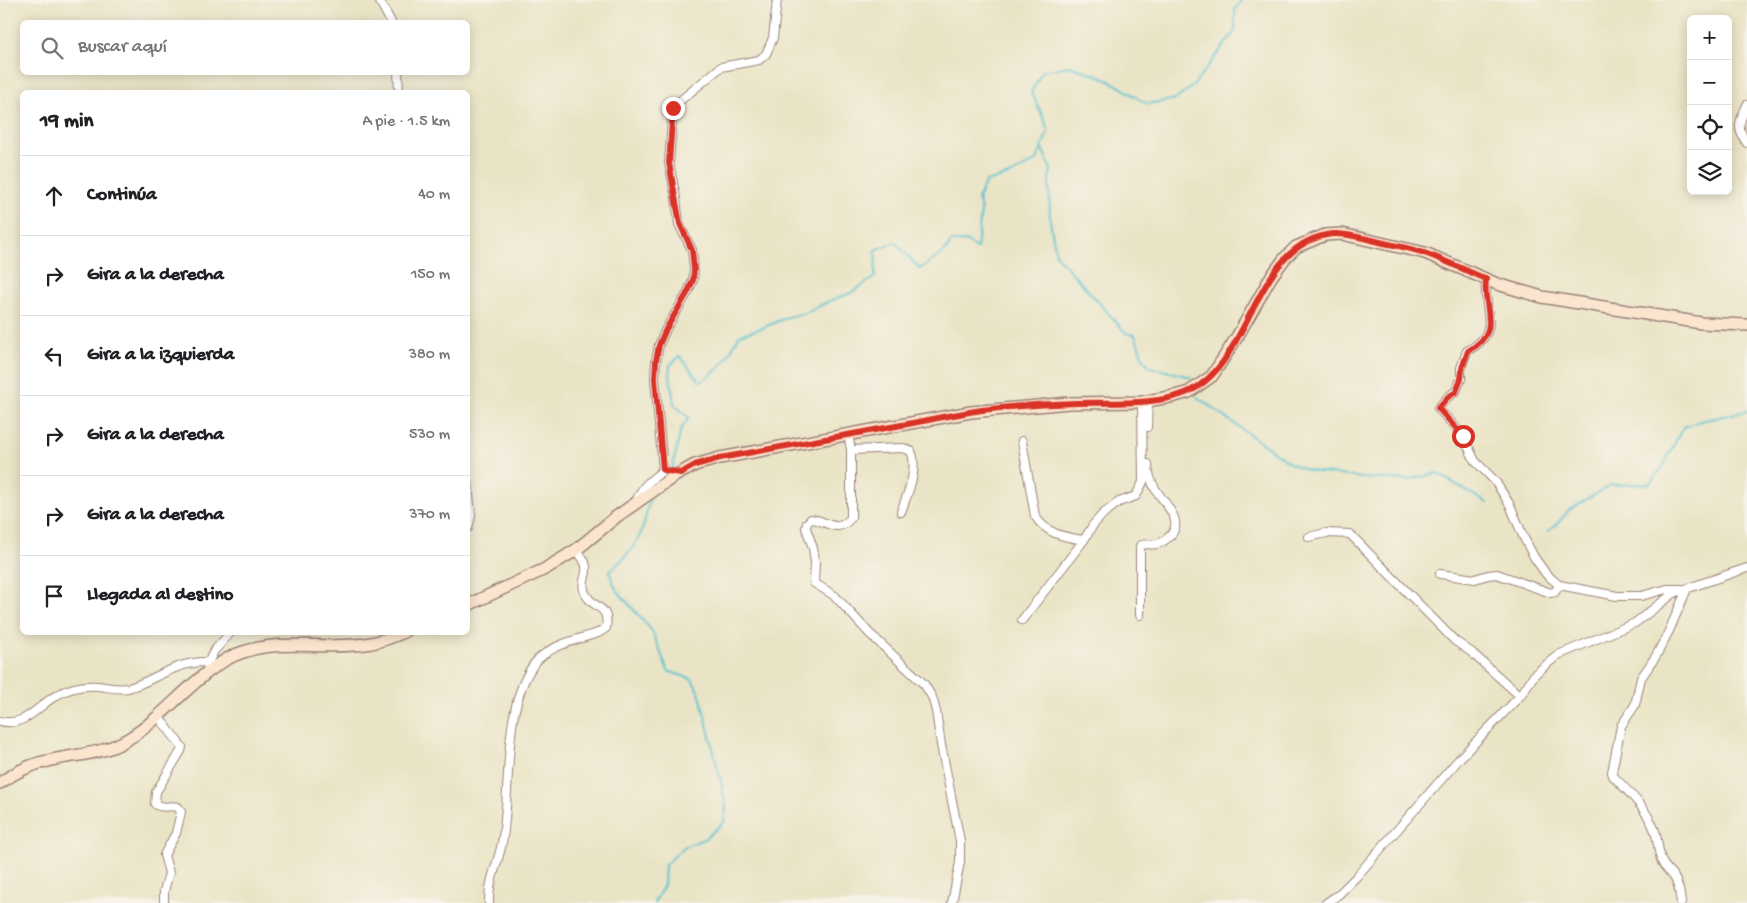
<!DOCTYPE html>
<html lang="es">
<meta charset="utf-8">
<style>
body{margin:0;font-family:"Gochi Hand",sans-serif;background:#f2f2f2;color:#202124}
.controls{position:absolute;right:15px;top:15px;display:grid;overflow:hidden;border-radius:8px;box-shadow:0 2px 12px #0003}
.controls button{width:45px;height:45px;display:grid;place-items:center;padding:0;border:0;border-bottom:1px solid #e0e0e0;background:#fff;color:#202124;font:25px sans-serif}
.stop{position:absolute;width:15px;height:15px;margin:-11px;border:4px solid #d93025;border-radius:50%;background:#fff}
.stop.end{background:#d93025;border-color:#fff;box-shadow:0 1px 5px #0008}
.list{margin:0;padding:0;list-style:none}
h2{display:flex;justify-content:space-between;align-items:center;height:65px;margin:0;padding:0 20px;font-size:21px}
h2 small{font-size:16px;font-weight:400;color:#757577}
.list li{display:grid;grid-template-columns:32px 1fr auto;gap:15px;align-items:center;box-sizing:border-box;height:80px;padding:0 20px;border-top:1px solid #e0e0e0}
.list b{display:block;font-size:19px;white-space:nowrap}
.list em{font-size:16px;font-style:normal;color:#757577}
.icon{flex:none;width:28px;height:28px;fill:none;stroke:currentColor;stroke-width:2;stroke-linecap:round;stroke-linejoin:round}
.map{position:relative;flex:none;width:1747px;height:903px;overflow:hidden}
.search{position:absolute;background:#fff;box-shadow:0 2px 12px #0003;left:20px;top:20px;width:450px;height:55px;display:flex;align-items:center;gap:12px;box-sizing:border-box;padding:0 18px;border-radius:8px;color:#757577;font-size:19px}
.panel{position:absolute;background:#fff;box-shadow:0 2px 12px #0003;left:20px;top:90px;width:450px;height:545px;border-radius:8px}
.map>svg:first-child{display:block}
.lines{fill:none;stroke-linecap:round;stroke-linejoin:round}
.stream{stroke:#55c1cf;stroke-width:2}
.street-casing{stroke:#9a8278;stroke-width:10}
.secondary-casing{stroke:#9a8278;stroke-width:14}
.street{stroke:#fff;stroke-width:8}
.secondary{stroke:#fbe5cf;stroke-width:11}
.route{stroke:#d93025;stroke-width:6}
</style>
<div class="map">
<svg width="1747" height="903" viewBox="0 0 1747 903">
<rect width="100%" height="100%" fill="#f7f3e8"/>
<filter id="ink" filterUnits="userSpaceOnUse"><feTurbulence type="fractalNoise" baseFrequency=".02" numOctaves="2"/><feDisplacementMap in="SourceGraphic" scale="10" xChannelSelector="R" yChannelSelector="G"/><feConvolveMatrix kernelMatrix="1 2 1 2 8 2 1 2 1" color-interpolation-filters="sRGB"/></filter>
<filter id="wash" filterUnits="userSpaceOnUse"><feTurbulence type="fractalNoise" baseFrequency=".0096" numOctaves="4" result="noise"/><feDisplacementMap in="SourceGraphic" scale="20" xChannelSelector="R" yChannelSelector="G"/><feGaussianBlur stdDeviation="1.12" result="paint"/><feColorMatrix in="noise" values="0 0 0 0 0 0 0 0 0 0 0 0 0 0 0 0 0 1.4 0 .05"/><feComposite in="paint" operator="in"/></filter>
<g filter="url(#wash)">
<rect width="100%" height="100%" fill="#eae4c6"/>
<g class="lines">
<path class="stream" d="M1042 148 1051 170 1049 178 1050 221 1056 255 1126 333 1135 335 1143 358 1150 367 1191 377
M1197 397 1291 464 1310 471 1361 478 1409 480 1437 473 1487 503
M671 474 681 429 689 418 674 404C673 391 669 379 670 365L680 356 700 382C722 369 728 358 739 335L762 328 788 317 808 312 827 302 851 293 875 277 876 250 895 242 920 269C932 260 945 255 951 242L966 241 977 249 981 210 978 198 986 182 1012 174 1037 160 1048 132 1045 121 1031 92 1043 71 1069 66 1100 76 1119 86 1137 98 1147 104 1176 99 1193 86 1235 31V10L1241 0
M650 499C647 508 646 518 643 527 638 545 623 560 609 572L616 589 652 631 668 671 692 679 700 695 722 786 726 807 724 822 706 838 684 847 665 865 664 885 654 903
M1548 531 1557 524 1569 510 1611 485 1649 484 1662 468 1683 427 1701 421 1747 411"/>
</g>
</g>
<g filter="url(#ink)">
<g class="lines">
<defs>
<path id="street" d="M379 0 391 22
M398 72 399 92
M1747 105C1740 121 1735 127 1747 143
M1486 279C1482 311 1504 331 1467 351L1461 368V379L1456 391 1448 397 1438 408 1463 436 1475 461 1495 481 1510 505 1523 536 1534 557 1546 574 1559 585 1617 596H1641L1667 589H1687L1669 631 1656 656 1641 678 1635 705 1621 726 1612 772 1613 776C1630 793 1647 809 1655 831 1658 841 1658 852 1662 862 1665 868 1670 872 1674 877 1679 885 1680 894 1681 903
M1147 427 1148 401
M848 434 851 450V518C836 535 827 520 811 519L807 523 806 528 813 548 815 562 814 583 835 596 869 633 924 684 932 697 936 711 941 745 960 841V862L952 903
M1022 441 1035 516C1046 534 1064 537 1084 540
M851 450 903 448 911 451C919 469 907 495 901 512
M468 483 471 516 468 528
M636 502C644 482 649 483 663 470L655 379 656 361 659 345 666 329 688 292 693 280 694 270 692 250 679 224 676 198 669 163 673 108 676 104 721 67 759 60 766 54 773 38 777 0
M1309 537 1326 533 1350 534 1455 641 1471 652 1520 696
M1440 574 1475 579 1488 575 1497 574 1551 593 1555 592 1559 585
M1140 615V546C1146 542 1154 547 1162 542 1190 526 1167 507 1156 490 1151 482 1148 473 1148 464
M1022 620 1084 540 1093 525 1103 514 1119 502 1136 496 1143 482 1142 402
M207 665 214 651 231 632
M158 716 182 747 181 751 156 792 155 804C165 810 169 804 178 807L181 812 176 833 164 855 169 873 164 891V903
M0 721C25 728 37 706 57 695 69 688 83 685 98 686 108 687 118 690 128 688 137 686 145 682 153 678 171 669 188 661 208 662
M489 903C488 882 498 864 502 843 512 790 501 710 534 664 548 645 577 640 598 633L606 628C610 604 593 610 585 593 578 577 597 572 576 550
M1326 903 1338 895 1356 877 1460 758 1520 696 1535 674 1558 655 1635 623 1674 593 1747 568"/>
<path id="secondary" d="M468 605 545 569 576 550 616 517 673 477 695 465 720 458 971 412 1069 403 1142 402 1175 396 1189 392 1212 376 1237 337 1271 277 1285 258 1296 247 1325 235 1342 234 1425 253 1497 284 1542 297 1701 323 1747 325
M0 783C14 773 31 764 48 761 75 754 103 755 128 739 166 717 202 665 243 652 284 638 329 651 371 643 382 641 393 637 404 632"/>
</defs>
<use href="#street" class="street-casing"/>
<use href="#secondary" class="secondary-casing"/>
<use href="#street" class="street"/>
<use href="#secondary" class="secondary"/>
</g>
</g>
<g class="lines" filter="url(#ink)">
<path class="route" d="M673 108 669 163 680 224 692 250 694 270 693 280 688 292 666 329 659 345 656 361 655 379 663 470 681 473 695 465 720 458C780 447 841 436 902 425 929 420 955 414 982 410 1014 406 1046 404 1077 403 1111 402 1156 406 1188 392 1251 364 1252 250 1326 235 1341 232 1357 237 1372 240 1390 245 1409 247 1427 254 1447 261 1466 271 1486 279 1482 311 1504 330 1468 351L1462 368 1461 379 1456 392 1448 397 1438 408 1463 436"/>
</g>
</svg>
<div class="controls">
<button>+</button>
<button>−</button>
<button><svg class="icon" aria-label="locate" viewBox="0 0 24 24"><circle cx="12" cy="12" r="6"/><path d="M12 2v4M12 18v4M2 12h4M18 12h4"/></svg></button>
<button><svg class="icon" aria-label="layers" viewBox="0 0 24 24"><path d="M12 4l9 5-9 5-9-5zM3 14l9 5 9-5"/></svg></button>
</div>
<div class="stop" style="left:1463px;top:436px"></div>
<div class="stop end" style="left:673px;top:108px"></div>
<div class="search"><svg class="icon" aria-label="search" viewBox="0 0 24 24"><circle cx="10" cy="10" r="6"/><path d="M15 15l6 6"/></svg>Buscar aquí</div>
<section class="panel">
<h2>19 min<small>A pie · 1.5 km</small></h2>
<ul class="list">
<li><svg class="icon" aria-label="ahead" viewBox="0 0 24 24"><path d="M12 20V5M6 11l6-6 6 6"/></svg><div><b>Continúa</b></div><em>40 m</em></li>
<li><svg class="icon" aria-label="right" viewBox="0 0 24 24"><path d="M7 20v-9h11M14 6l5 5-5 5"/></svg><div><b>Gira a la derecha</b></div><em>150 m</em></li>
<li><svg class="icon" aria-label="left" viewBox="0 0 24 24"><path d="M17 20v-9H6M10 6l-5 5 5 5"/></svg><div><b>Gira a la izquierda</b></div><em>380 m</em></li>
<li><svg class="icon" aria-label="right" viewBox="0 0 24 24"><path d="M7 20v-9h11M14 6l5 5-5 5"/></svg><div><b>Gira a la derecha</b></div><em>530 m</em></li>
<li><svg class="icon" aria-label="right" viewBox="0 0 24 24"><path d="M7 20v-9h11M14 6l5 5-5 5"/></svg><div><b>Gira a la derecha</b></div><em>370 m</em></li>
<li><svg class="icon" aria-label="arrive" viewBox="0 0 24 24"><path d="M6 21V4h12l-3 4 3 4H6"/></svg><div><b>Llegada al destino</b></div></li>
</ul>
</section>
</div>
